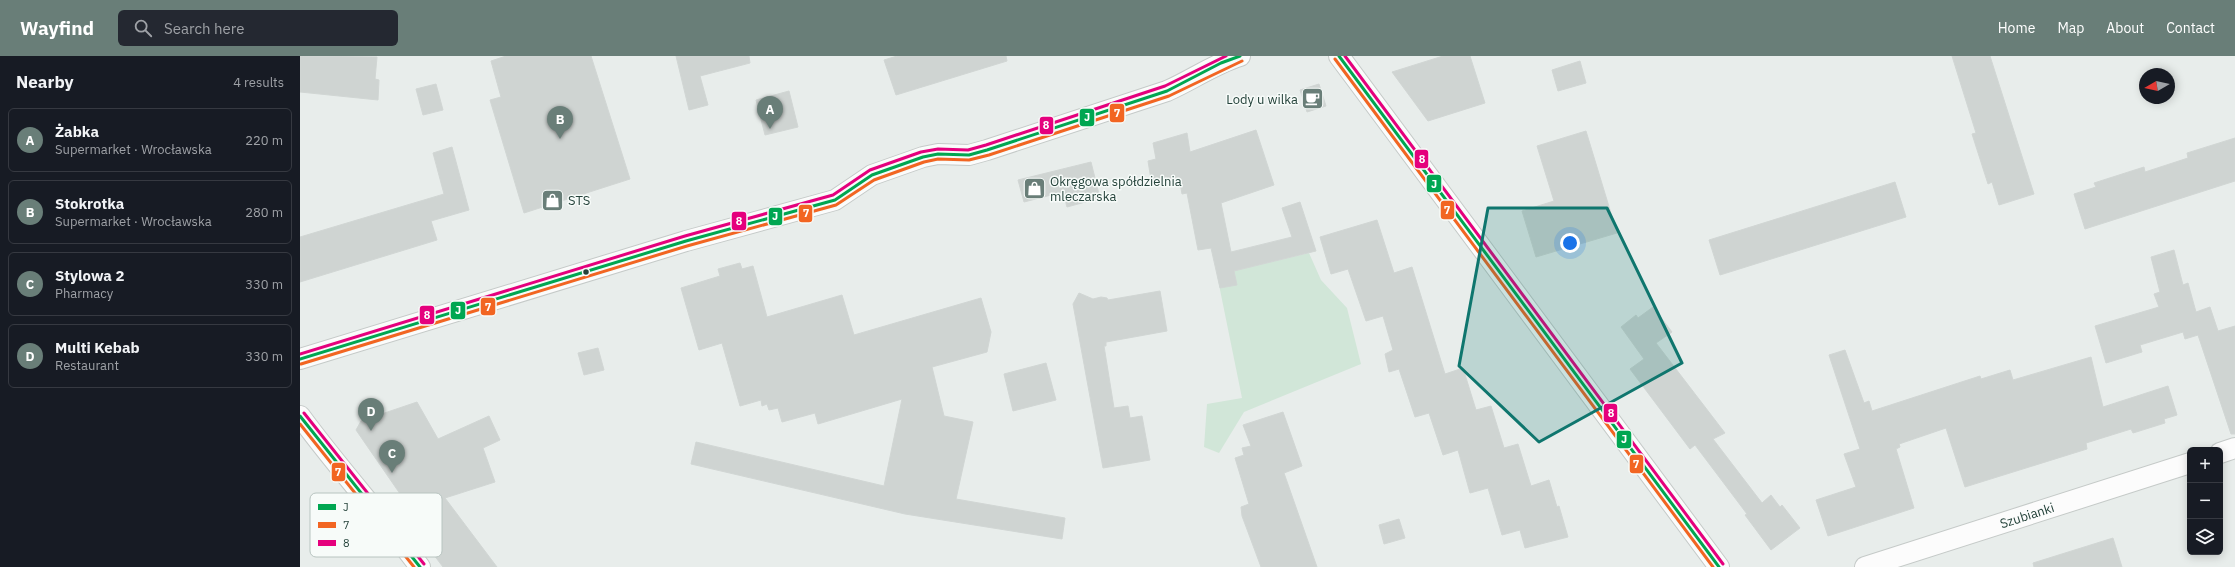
<!DOCTYPE html>
<meta charset="utf-8">
<style>
body{margin:0;font-family:"IBM Plex Sans",sans-serif;background:#242831;color:#f1f3f6}
.controls{position:absolute;right:12px;bottom:12px;display:grid;overflow:hidden;border-radius:6px;box-shadow:0 2px 10px #0003}
.controls button{width:36px;height:36px;display:grid;place-items:center;padding:0;border:0;border-bottom:1px solid #363941;background:#171b24;color:#f1f3f6;font:20px sans-serif}
.compass{position:absolute;left:1839px;top:12px;width:36px;height:36px;border-radius:50%;background:#171b24;box-shadow:0 2px 10px #0003;rotate:261deg}
.you{position:absolute;left:1270px;top:187px;width:14px;height:14px;margin:-10px;border:3px solid #fff;border-radius:50%;background:#1a73e8;box-shadow:0 0 0 6px #1a73e833}
.badge{display:grid;place-items:center;width:26px;height:26px;border-radius:50%;background:#697e78;color:#fff;font-size:13px;font-weight:700}
.pin{position:absolute;translate:-50% -33px;filter:drop-shadow(0 1px 2px #0008)}
.pin::after{content:'';position:absolute;top:21px;width:14px;height:12px;background:inherit;clip-path:polygon(0 0,100% 0,50% 100%)}
.list{margin:0;padding:0;list-style:none}
h2{display:flex;justify-content:space-between;align-items:center;height:52px;margin:0;padding:0 16px;font-size:17px}
h2 small{font-size:13px;font-weight:400;color:#9ea1a6}
.list li{display:grid;grid-template-columns:26px 1fr auto;gap:12px;align-items:center;box-sizing:border-box;height:64px;margin:0 8px 8px;padding:0 8px;border:1px solid #363941;border-radius:6px}
.list b{display:block;font-size:15px;white-space:nowrap}
.list p{margin:0;font-size:13px;white-space:nowrap;color:#9ea1a6}
.list em{font-size:13px;font-style:normal;color:#9ea1a6}
.icon{flex:none;width:22px;height:22px;fill:none;stroke:currentColor;stroke-width:2;stroke-linecap:round;stroke-linejoin:round}
.map{position:relative;flex:none;width:1935px;height:511px;overflow:hidden}
header{display:flex;align-items:center;gap:24px;box-sizing:border-box;height:56px;padding:0 20px;background:#697e78;color:#fff}
header strong{font-size:19px}
nav{display:flex;gap:22px;margin-inline-start:auto;font-size:14px}
.search{width:280px;height:36px;background:#242831;display:flex;align-items:center;gap:10px;box-sizing:border-box;padding:0 14px;border-radius:6px;color:#9ea1a6;font-size:15px}
main{display:flex}
aside{flex:1;background:#171b24}
.map>svg:first-child{display:block}
.green{fill:#d1e6d8}
.building{fill:#cfd4d2;stroke:#d1d6d4}
.lines{fill:none;stroke-linecap:round;stroke-linejoin:round}
.street-casing{stroke:#c5cac8;stroke-width:22}
.street{stroke:#fcfcfc;stroke-width:20}
.bus-1-casing{stroke:#f7fbf9;stroke-width:6}
.bus-2-casing{stroke:#f7fbf9;stroke-width:6}
.bus-3-casing{stroke:#f7fbf9;stroke-width:6}
.bus-1{stroke:#00a651;stroke-width:3}
.bus-2{stroke:#f26522;stroke-width:3}
.bus-3{stroke:#e5007d;stroke-width:3}
.marked{fill:#0f766e;fill-opacity:0.2;stroke:#0f766e;stroke-width:3;stroke-linejoin:round}
.bus-dot{fill:#24423a;stroke:#f7fbf9;stroke-width:1.5}
.labels{text-anchor:middle;stroke-width:3;stroke-linejoin:round;paint-order:stroke}
.poi-label{font-size:13px;fill:#24423a;stroke:#f7fbf9;text-anchor:start}
.street-label{font-size:13px;fill:#24423a;stroke:#f7fbf9}
.key{fill:#f7fbf9;stroke:#b8c4c0;stroke-width:1}
.key-label{font-size:11px;fill:#24423a}
.line-badge{stroke:#f7fbf9;stroke-width:1.5}
.badge-label{font-size:11px;text-anchor:middle;font-weight:bold;fill:#fff}
</style>
<header>
<strong>Wayfind</strong>
<div class="search"><svg class="icon" aria-label="search" viewBox="0 0 24 24"><circle cx="10" cy="10" r="6"/><path d="M15 15l6 6"/></svg>Search here</div>
<nav><a>Home</a><a>Map</a><a>About</a><a>Contact</a></nav>
</header>
<main>
<aside>
<h2>Nearby<small>4 results</small></h2>
<ul class="list">
<li><span class="badge">A</span><div><b>Żabka</b><p>Supermarket · Wrocławska</p></div><em>220 m</em></li>
<li><span class="badge">B</span><div><b>Stokrotka</b><p>Supermarket · Wrocławska</p></div><em>280 m</em></li>
<li><span class="badge">C</span><div><b>Stylowa 2</b><p>Pharmacy</p></div><em>330 m</em></li>
<li><span class="badge">D</span><div><b>Multi Kebab</b><p>Restaurant</p></div><em>330 m</em></li>
</ul>
</aside>
<div class="map">
<svg width="1935" height="511" viewBox="0 0 1935 511">
<rect width="100%" height="100%" fill="#e8edeb"/>
<path class="green" d="M1009 197 1021 224 1047 252 1061 308 944 356 919 397 904 391 907 348 942 342 917 219Z"/>
<path class="building" d="M0 0 77 1 75 23 79 24 78 44 0 36Z
M206 0H291L330 123 224 157 190 44 201 41 191 5Z
M376 0H449L450 7 400 20 408 49 389 54Z
M597 0H706L707 5 596 39 584 4Z
M1143 0H1170L1185 47 1128 65 1092 16Z
M1652 0H1690L1734 138 1699 149 1692 126 1688 128 1672 78 1676 77Z
M1280 5 1286 27 1258 35 1252 14Z
M136 28 143 54 123 59 116 33Z
M1019 28 1026 50 1007 56 1000 34Z
M489 35 498 71 465 79 456 44Z
M956 74 974 129 921 147 931 196 992 181 982 152 1000 146 1016 195 934 215 937 229 920 232 911 192 898 194 887 137 882 138 879 121 852 130 848 105 856 103 853 87 887 77 890 96Z
M1286 75 1317 177 1236 201 1222 155 1254 145 1237 90Z
M1935 82V125L1785 173 1774 138 1796 131 1794 127 1844 111 1845 116 1888 102 1887 97Z
M152 91 169 154 131 165 137 184 0 226V181L144 138 133 97Z
M791 106 800 142 767 151 763 136 724 146 718 124Z
M1595 126 1606 161 1420 219 1409 184Z
M1077 164 1094 217 1112 211 1145 318 1163 312 1176 354 1191 350 1204 392 1218 388 1231 430 1249 424 1257 451 1259 450 1268 481 1225 492 1220 474 1202 479 1188 432 1170 437 1158 394 1143 399 1129 357 1115 361 1099 313 1089 316 1085 298 1093 294 1083 260 1066 265 1048 213 1031 218 1020 181Z
M1874 194 1883 229 1888 227 1896 256 1910 251 1918 275 1935 270V378H1931L1898 279 1885 283 1883 276 1840 289 1842 296 1806 307 1795 270 1859 251 1854 238 1860 236 1851 201Z
M440 207 442 213 453 210 467 261 542 239 554 279 681 242 691 276 687 296 632 311 644 360 673 366 656 443 765 462 762 483 605 458 391 408 396 386 584 430 602 343 518 368 515 357 482 366 478 352 469 354 467 348 462 350 461 344 440 350 422 287 399 294 381 232 420 220 418 213Z
M860 235 867 275 806 286V290H804L814 352 828 350 830 362 842 360 850 404 803 412 773 248 779 237 793 243 801 241 807 242 808 244Z
M1353 251 1372 276 1356 287 1425 377 1413 383 1462 447 1471 439 1480 451 1482 449 1500 472 1471 494 1445 459 1447 458 1395 389 1390 393 1330 313 1344 303 1321 271 1336 259 1338 262Z
M298 292 304 314 284 319 278 297Z
M1545 294 1564 347 1569 345 1572 355 1680 320 1681 323 1710 314 1713 324 1791 301 1803 351 1868 330 1877 359 1864 363 1865 367 1833 377 1831 373 1786 387 1787 393 1665 431 1646 372 1599 388 1600 391 1596 393 1614 452 1528 480 1516 444 1556 431 1544 398 1560 393 1529 299Z
M746 307 756 344 713 355 704 318Z
M117 346 138 383 189 360 200 384 183 392 195 426 145 442 197 511H143L109 466 116 461 56 374 61 365Z
M983 356 1002 410 984 417 1017 511H961L942 460 941 451 949 448 935 402 944 399 942 392 951 390 943 369Z
M1099 463 1105 482 1084 488 1079 469Z
M1813 482 1822 511H1734L1733 507Z"/>
<g class="lines">
<defs>
<g id="street">
<path d="M1039 0 1419 511"/>
<path d="M0 303 386 185 535 144 572 119 623 101 638 98 669 99 687 94 867 35C892 24 914 8 940 0"/>
<path d="M0 360C38 412 81 459 120 511"/>
<path d="M1920 397 1935 392"/>
<path id="s1" d="M1565 511 1890 407"/>
</g>
</defs>
<use href="#street" class="street-casing"/>
<use href="#street" class="street"/>
<defs>
<path id="bus-1" d="M1039 0 1419 511
M0 303 386 185 535 144 572 119 623 101 638 98 669 99 687 94 867 35 921 7 940 0
M0 360 120 511"/>
<path id="bus-2" d="M1035 3 1413 511
M1 308 387 190 536 149 574 124 624 106 638 103 669 104 689 99 869 40 942 5
M0 368 114 511"/>
<path id="bus-3" d="M1045 0 1423 508
M0 298 385 180 533 139 570 114 621 96 638 93 668 94 686 89 865 30 926 0
M4 357 124 508"/>
</defs>
<use href="#bus-1" class="bus-1-casing"/>
<use href="#bus-2" class="bus-2-casing"/>
<use href="#bus-3" class="bus-3-casing"/>
<use href="#bus-1" class="bus-1"/>
<use href="#bus-2" class="bus-2"/>
<use href="#bus-3" class="bus-3"/>
</g>
<path class="marked" d="M1188 152H1307L1382 307 1239 386 1159 310Z"/>
<defs>
<symbol id="cafe-square" viewBox="-11 -11 22 22"><rect x="-9" y="-9" width="18" height="18" rx="4" fill="#697e78" stroke="#f7fbf9"/><path d="M-5.5-4.5H6V0H3Q3 3.5 0 3.5H-2.5Q-5.5 3.5-5.5 0ZM3-3.2v2h1.7v-2ZM-6 4.5H4V6H-6Z" fill="#fff"/></symbol>
<symbol id="shop-square" viewBox="-11 -11 22 22"><rect x="-9" y="-9" width="18" height="18" rx="4" fill="#697e78" stroke="#f7fbf9"/><path d="M-5-2.5h2.3a2.7 3.5 0 0 1 5.4 0H5L5.5 6h-11ZM-1.5-2.5h3a1.5 2.3 0 0 0-3 0Z" fill="#fff"/></symbol>
</defs>
<g fill-rule="evenodd">
<use href="#cafe-square" x="1000" y="30" width="25" height="25"/>
<use href="#shop-square" x="722" y="120" width="25" height="25"/>
<use href="#shop-square" x="240" y="132" width="25" height="25"/>
</g>
<circle class="bus-dot" cx="286" cy="216" r="3.5"/>
<g class="labels">
<g class="poi-label">
<text x="998" y="48" text-anchor="end">Lody u wilka</text>
<text x="750" y="130">Okręgowa spółdzielnia<tspan x="750" dy="15">mleczarska</tspan></text>
<text x="268" y="149">STS</text>
</g>
<g class="street-label">
<text dy="5" stroke="none"><textPath href="#s1" startOffset="170">Szubianki</textPath></text>
</g>
</g>
<rect x="10" y="437" width="132" height="64" rx="6" class="key"/>
<rect x="18" y="448" width="18" height="6" fill="#00a651"/>
<rect x="18" y="466" width="18" height="6" fill="#f26522"/>
<rect x="18" y="484" width="18" height="6" fill="#e5007d"/>
<g class="key-label">
<text x="43" y="455">J</text>
<text x="43" y="473">7</text>
<text x="43" y="491">8</text>
</g>
<g class="line-badge">
<rect x="809" y="47" width="16" height="20" rx="4" fill="#f26522"/>
<rect x="779" y="52" width="16" height="19" rx="4" fill="#00a651"/>
<rect x="739" y="60" width="15" height="19" rx="4" fill="#e5007d"/>
<rect x="1114" y="93" width="15" height="20" rx="4" fill="#e5007d"/>
<rect x="1126" y="118" width="16" height="19" rx="4" fill="#00a651"/>
<rect x="1140" y="144" width="15" height="20" rx="4" fill="#f26522"/>
<rect x="498" y="148" width="15" height="19" rx="4" fill="#f26522"/>
<rect x="468" y="151" width="15" height="19" rx="4" fill="#00a651"/>
<rect x="431" y="155" width="16" height="20" rx="4" fill="#e5007d"/>
<rect x="180" y="241" width="16" height="19" rx="4" fill="#f26522"/>
<rect x="150" y="245" width="16" height="19" rx="4" fill="#00a651"/>
<rect x="119" y="249" width="16" height="20" rx="4" fill="#e5007d"/>
<rect x="1303" y="347" width="15" height="20" rx="4" fill="#e5007d"/>
<rect x="1316" y="374" width="16" height="19" rx="4" fill="#00a651"/>
<rect x="1329" y="398" width="15" height="20" rx="4" fill="#f26522"/>
<rect x="31" y="406" width="15" height="20" rx="4" fill="#f26522"/>
</g>
<g class="badge-label">
<text x="817" y="61">7</text>
<text x="787" y="65">J</text>
<text x="746" y="73">8</text>
<text x="1122" y="107">8</text>
<text x="1134" y="132">J</text>
<text x="1147" y="158">7</text>
<text x="506" y="161">7</text>
<text x="475" y="164">J</text>
<text x="439" y="169">8</text>
<text x="188" y="255">7</text>
<text x="158" y="258">J</text>
<text x="127" y="263">8</text>
<text x="1311" y="361">8</text>
<text x="1324" y="387">J</text>
<text x="1336" y="412">7</text>
<text x="38" y="420">7</text>
</g>
</svg>
<div class="controls">
<button>+</button>
<button>−</button>
<button><svg class="icon" aria-label="layers" viewBox="0 0 24 24"><path d="M12 4l9 5-9 5-9-5zM3 14l9 5 9-5"/></svg></button>
</div>
<svg class="compass" viewBox="-18 -18 36 36"><path d="M0-13l5 13h-10z" fill="#e53935"/><path d="M0 13l5-13h-10z" fill="#9ea1a6"/></svg>
<div class="you"></div>
<div class="pin badge" style="left:470px;top:73px">A</div>
<div class="pin badge" style="left:260px;top:83px">B</div>
<div class="pin badge" style="left:92px;top:417px">C</div>
<div class="pin badge" style="left:71px;top:375px">D</div>
</div>
</main>
